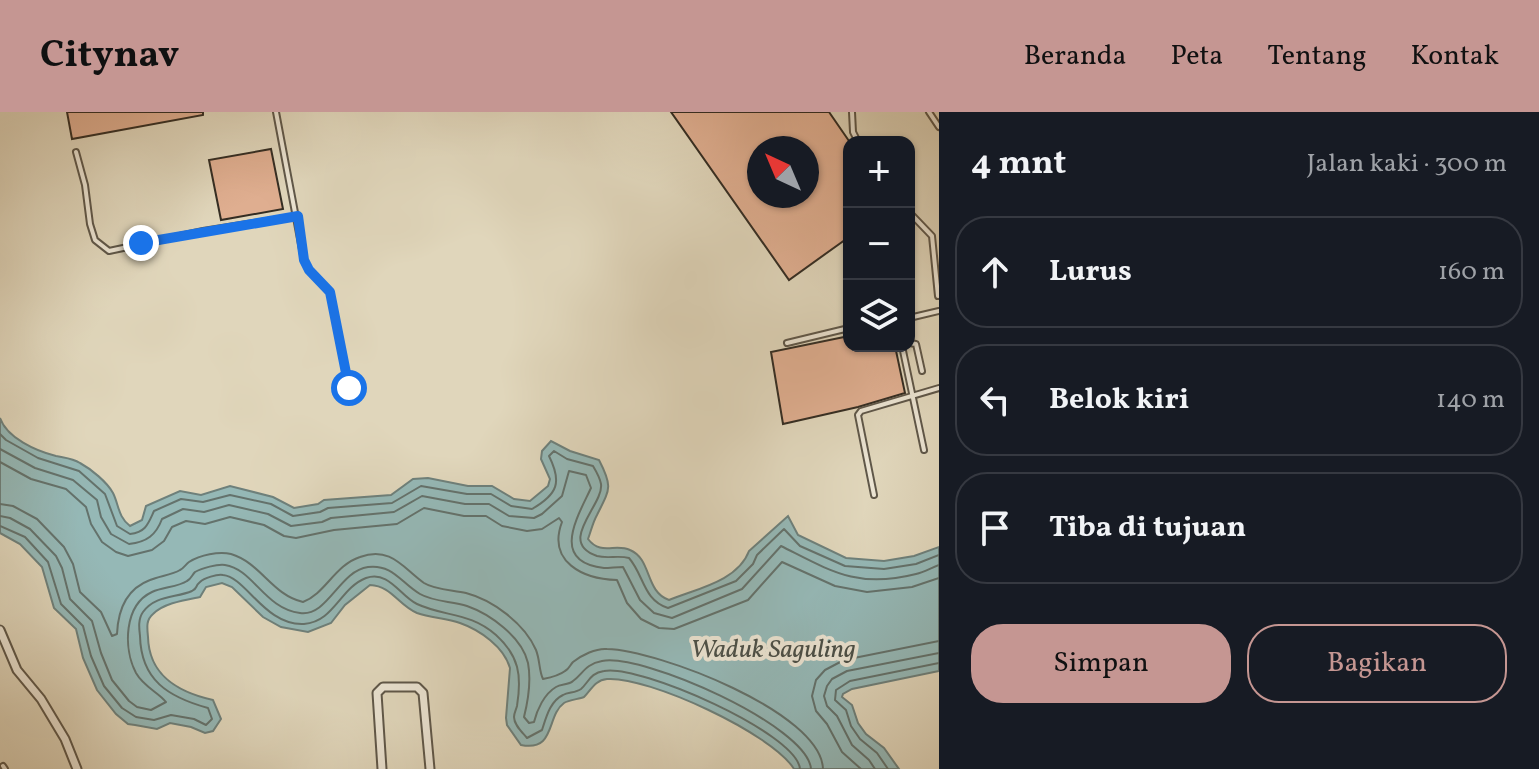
<!DOCTYPE html>
<html lang="id">
<meta charset="utf-8">
<style>
body{margin:0;font-family:Vollkorn,serif;background:#242831;color:#f1f3f6}
.controls{position:absolute;right:24px;top:24px;display:grid;overflow:hidden;border-radius:16px;box-shadow:0 2px 6px #0004}
.controls button{width:72px;height:72px;display:grid;place-items:center;padding:0;border:0;border-bottom:2px solid #363941;background:#171b24;color:#f1f3f6;font:40px sans-serif}
.compass{position:absolute;left:747px;top:24px;width:72px;height:72px;border-radius:50%;background:#171b24;box-shadow:0 2px 6px #0004;rotate:316deg}
.stop{position:absolute;width:24px;height:24px;margin:-18px;border:6px solid #1a73e8;border-radius:50%;background:#fff}
.stop.end{background:#1a73e8;border-color:#fff;box-shadow:0 2px 8px #0008}
.list{margin:0;padding:0;list-style:none}
h2{display:flex;justify-content:space-between;align-items:center;height:104px;margin:0;padding:0 32px;font-size:34px}
h2 small{font-size:26px;font-weight:400;color:#9ea1a6}
.list li{display:grid;grid-template-columns:52px 1fr auto;gap:24px;align-items:center;box-sizing:border-box;height:112px;margin:0 16px 16px;padding:0 16px;border:2px solid #363941;border-radius:32px}
.list b{display:block;font-size:30px;white-space:nowrap}
.list em{font-size:26px;font-style:normal;color:#9ea1a6}
.actions{display:flex;gap:16px;padding:24px 32px}
.actions a{flex:1;padding:18px 0;border:2px solid #c59692;border-radius:32px;text-align:center;font-size:28px;color:#c59692}
.actions .main{background:#c59692;color:#111}
.icon{flex:none;width:44px;height:44px;fill:none;stroke:currentColor;stroke-width:2;stroke-linecap:round;stroke-linejoin:round}
.map{position:relative;flex:none;width:939px;height:657px;overflow:hidden}
header{display:flex;align-items:center;gap:48px;box-sizing:border-box;height:112px;padding:0 40px;background:#c59692;color:#111}
header strong{font-size:38px}
nav{display:flex;gap:44px;margin-inline-start:auto;font-size:28px}
main{display:flex}
aside{flex:1;background:#171b24}
.map>svg:first-child{display:block}
.water{fill:#95b8b6;stroke:#6e807b;stroke-width:2}
.lines{fill:none;stroke-linecap:round;stroke-linejoin:round}
.shore{stroke:#64726c;stroke-width:2}
.building{fill:#dfae90;stroke:#342d23;stroke-width:2;fill-rule:evenodd}
.lane-casing{stroke:#5f5749;stroke-width:8}
.street-casing{stroke:#5f5749;stroke-width:11}
.lane{stroke:#ebe4d3;stroke-width:4}
.street{stroke:#ebe4d3;stroke-width:7}
.route{stroke:#1a73e8;stroke-width:10}
.labels{text-anchor:middle;stroke-width:8;stroke-linejoin:round;paint-order:stroke}
.water-label{font-size:26px;font-style:italic;fill:#4c5048;stroke:#ebe4d3}
</style>
<header>
<strong>Citynav</strong>
<nav><a>Beranda</a><a>Peta</a><a>Tentang</a><a>Kontak</a></nav>
</header>
<main>
<div class="map">
<svg width="939" height="657" viewBox="0 0 939 657">
<rect width="100%" height="100%" fill="#e0d6bb"/>
<filter id="stains"><feTurbulence type="fractalNoise" baseFrequency=".0025" numOctaves="4"/><feColorMatrix values="0 0 0 0 .2 0 0 0 0 .09 0 0 0 0 .02 0 0 0 .5 -.17"/></filter>
<radialGradient id="worn" r=".72"><stop offset=".6" stop-color="#630" stop-opacity="0"/><stop offset="1" stop-color="#630" stop-opacity=".3"/></radialGradient>
<path class="water" d="M0 306C7 326 36 339 56 344 65 346 72 346 80 351 91 357 107 370 113 381 119 393 118 405 130 414L142 408 146 394 180 379 201 383 230 374 273 385 294 396 318 392 324 388 391 383 413 367 428 366 468 374H492L514 387 530 389 548 374 550 367 541 347 542 339 551 329 570 339 599 348C613 375 610 377 597 403 593 410 591 419 588 427 601 444 615 431 630 438 652 447 645 480 669 488 696 477 738 469 749 439L788 404 798 423 846 446 884 449 914 444 939 435V559L852 577 843 582 842 585 852 593 858 611 866 622 884 636 899 657H794C773 622 648 564 607 567 595 568 591 578 584 585 579 587 569 588 564 591 546 604 556 640 521 633L507 613 506 606 510 556C504 535 480 518 460 511 446 506 431 506 417 501 398 493 392 474 370 473L345 493 331 511 308 520 281 515 263 505 232 475 222 471 206 475 200 485C185 488 164 491 153 502 146 508 147 515 148 525 149 563 177 580 213 588L221 607 213 619 205 621 191 615 170 611 157 617 135 613 128 612 116 602 97 578 83 546 76 517 54 496 42 455 20 432 0 421Z"/>
<g class="lines">
<path class="shore" d="M0 322 6 328 38 346 79 359 105 382 117 414 130 422C146 420 148 412 154 399L181 387 203 390 230 383 271 392 293 404 320 400 328 396 392 391 421 374 467 382H491L511 394 532 397C558 382 562 370 549 344L554 339 567 347 593 354C596 359 600 366 601 372 604 393 556 430 597 444 608 447 618 443 629 446 644 463 643 488 668 496L736 469 753 452 757 443 784 417 800 434 845 454 884 457 916 452 939 443
M0 337 35 356 73 368 97 388 101 405 111 422 129 432C147 430 156 423 162 407L183 397 204 400 229 393 268 402 291 414 322 410 331 406 394 400 422 384 465 392H489L509 404 534 406 542 402 562 384 569 359 586 363 591 376C578 404 549 450 604 456 610 456 617 455 623 455L640 488 654 501 672 506 742 477 781 434C831 459 857 477 916 462 924 460 931 456 939 453
M0 350 31 367 66 377 86 395 91 412 102 430 116 440 128 444 152 438 164 429 172 415 186 409 205 412 230 405 264 413 284 424 296 426 334 418 397 412 424 396 464 404H486L502 414 527 419 542 417 559 406 562 410C547 450 583 467 617 468L627 491 641 507 659 516 674 517 748 488 782 450 835 474 867 480 912 475 939 466
M0 392 13 394 37 407 64 435 73 452 80 480 101 500 112 524 117 522C118 498 126 477 150 468 159 464 172 463 180 458 184 456 186 452 189 450 200 443 219 439 231 442 261 451 272 483 303 490 325 482 335 453 360 445 391 434 403 456 424 471 435 478 453 478 466 481 493 488 525 512 536 538 540 548 539 559 543 567 548 566 560 563 565 559 569 557 570 553 573 550 582 543 596 536 607 537 657 538 821 600 823 657
M0 404 10 406 30 417 56 444 62 456 70 487 92 509 101 541 112 568 129 589 137 595 151 598 166 590C158 580 144 575 136 561 123 536 124 493 152 480 163 475 178 475 187 469 191 467 192 463 195 460 202 456 217 452 225 453 253 457 265 497 300 501 328 505 339 459 368 455 393 452 401 471 420 482 434 490 452 489 467 494 490 502 522 525 528 551 531 567 528 589 524 605L529 611 534 610C537 598 544 582 556 575 561 572 569 573 573 569 583 562 585 552 602 549 643 541 808 614 811 657
M0 414 25 425 48 450 61 492 83 514 91 544 104 574 122 596 136 605 154 608 171 603 194 607 206 613 212 607 208 596C168 585 141 568 140 524 139 516 138 507 143 500 155 483 176 486 192 479 199 475 194 475 200 470 204 466 217 462 223 463 246 465 265 514 304 512 334 510 340 476 366 466 389 458 400 484 417 492 445 505 470 500 496 523 519 544 522 563 517 594 516 598 514 601 514 605 514 613 522 620 527 626L542 618C546 606 550 589 563 583 568 580 576 581 581 577 589 570 590 561 604 559 639 552 797 621 800 657
M861 657 842 640 827 612 816 599 812 584 816 568 825 558 844 548 939 529
M875 657 869 648 852 633 837 604 827 594 824 584 827 574 832 567 847 559 939 541
M888 657 877 641 860 627 851 614 846 598 835 588 836 578 850 569 939 551"/>
</g>
<path class="building" d="M67 0H203V3L72 27Z
M671 0H829L849 29V125L789 168ZM759 36H807V84H759Z
M271 37 283 97 221 108 209 48Z
M849 224V234H895L905 281 858 295 783 312 771 240Z"/>
<g class="lines">
<defs>
<path id="lane" d="M276 0 304 148 309 158 330 180 349 276
M852 0 853 20 858 30
M929 0 939 15
M76 40 85 73 90 112 95 128 109 139 203 119 298 104
M909 100 932 124 938 184
M848 132 849 131
M909 206 939 199
M787 231 849 216
M909 231 916 232 922 259
M902 234 924 338
M874 383 858 303 861 299 939 276
M3 654 5 657"/>
<path id="street" d="M0 518 17 558 41 587 65 627 77 657
M382 657 377 581 383 575H417L423 581 430 657"/>
</defs>
<use href="#lane" class="lane-casing"/>
<use href="#street" class="street-casing"/>
<use href="#lane" class="lane"/>
<use href="#street" class="street"/>
</g>
<g class="lines">
<path class="route" d="M141 131 298 104 304 148 309 158 330 180 349 276"/>
</g>
<g class="labels">
<g class="water-label">
<text x="773" y="545">Waduk Saguling</text>
</g>
</g>
<rect width="100%" height="100%" filter="url(#stains)"/>
<rect width="100%" height="100%" fill="url(#worn)"/>
</svg>
<div class="controls">
<button>+</button>
<button>−</button>
<button><svg class="icon" aria-label="layers" viewBox="0 0 24 24"><path d="M12 4l9 5-9 5-9-5zM3 14l9 5 9-5"/></svg></button>
</div>
<svg class="compass" viewBox="-18 -18 36 36"><path d="M0-13l5 13h-10z" fill="#e53935"/><path d="M0 13l5-13h-10z" fill="#9ea1a6"/></svg>
<div class="stop" style="left:349px;top:276px"></div>
<div class="stop end" style="left:141px;top:131px"></div>
</div>
<aside>
<h2>4 mnt<small>Jalan kaki · 300 m</small></h2>
<ul class="list">
<li><svg class="icon" aria-label="ahead" viewBox="0 0 24 24"><path d="M12 20V5M6 11l6-6 6 6"/></svg><div><b>Lurus</b></div><em>160 m</em></li>
<li><svg class="icon" aria-label="left" viewBox="0 0 24 24"><path d="M17 20v-9H6M10 6l-5 5 5 5"/></svg><div><b>Belok kiri</b></div><em>140 m</em></li>
<li><svg class="icon" aria-label="arrive" viewBox="0 0 24 24"><path d="M6 21V4h12l-3 4 3 4H6"/></svg><div><b>Tiba di tujuan</b></div></li>
</ul>
<div class="actions"><a class="main">Simpan</a><a>Bagikan</a></div>
</aside>
</main>
